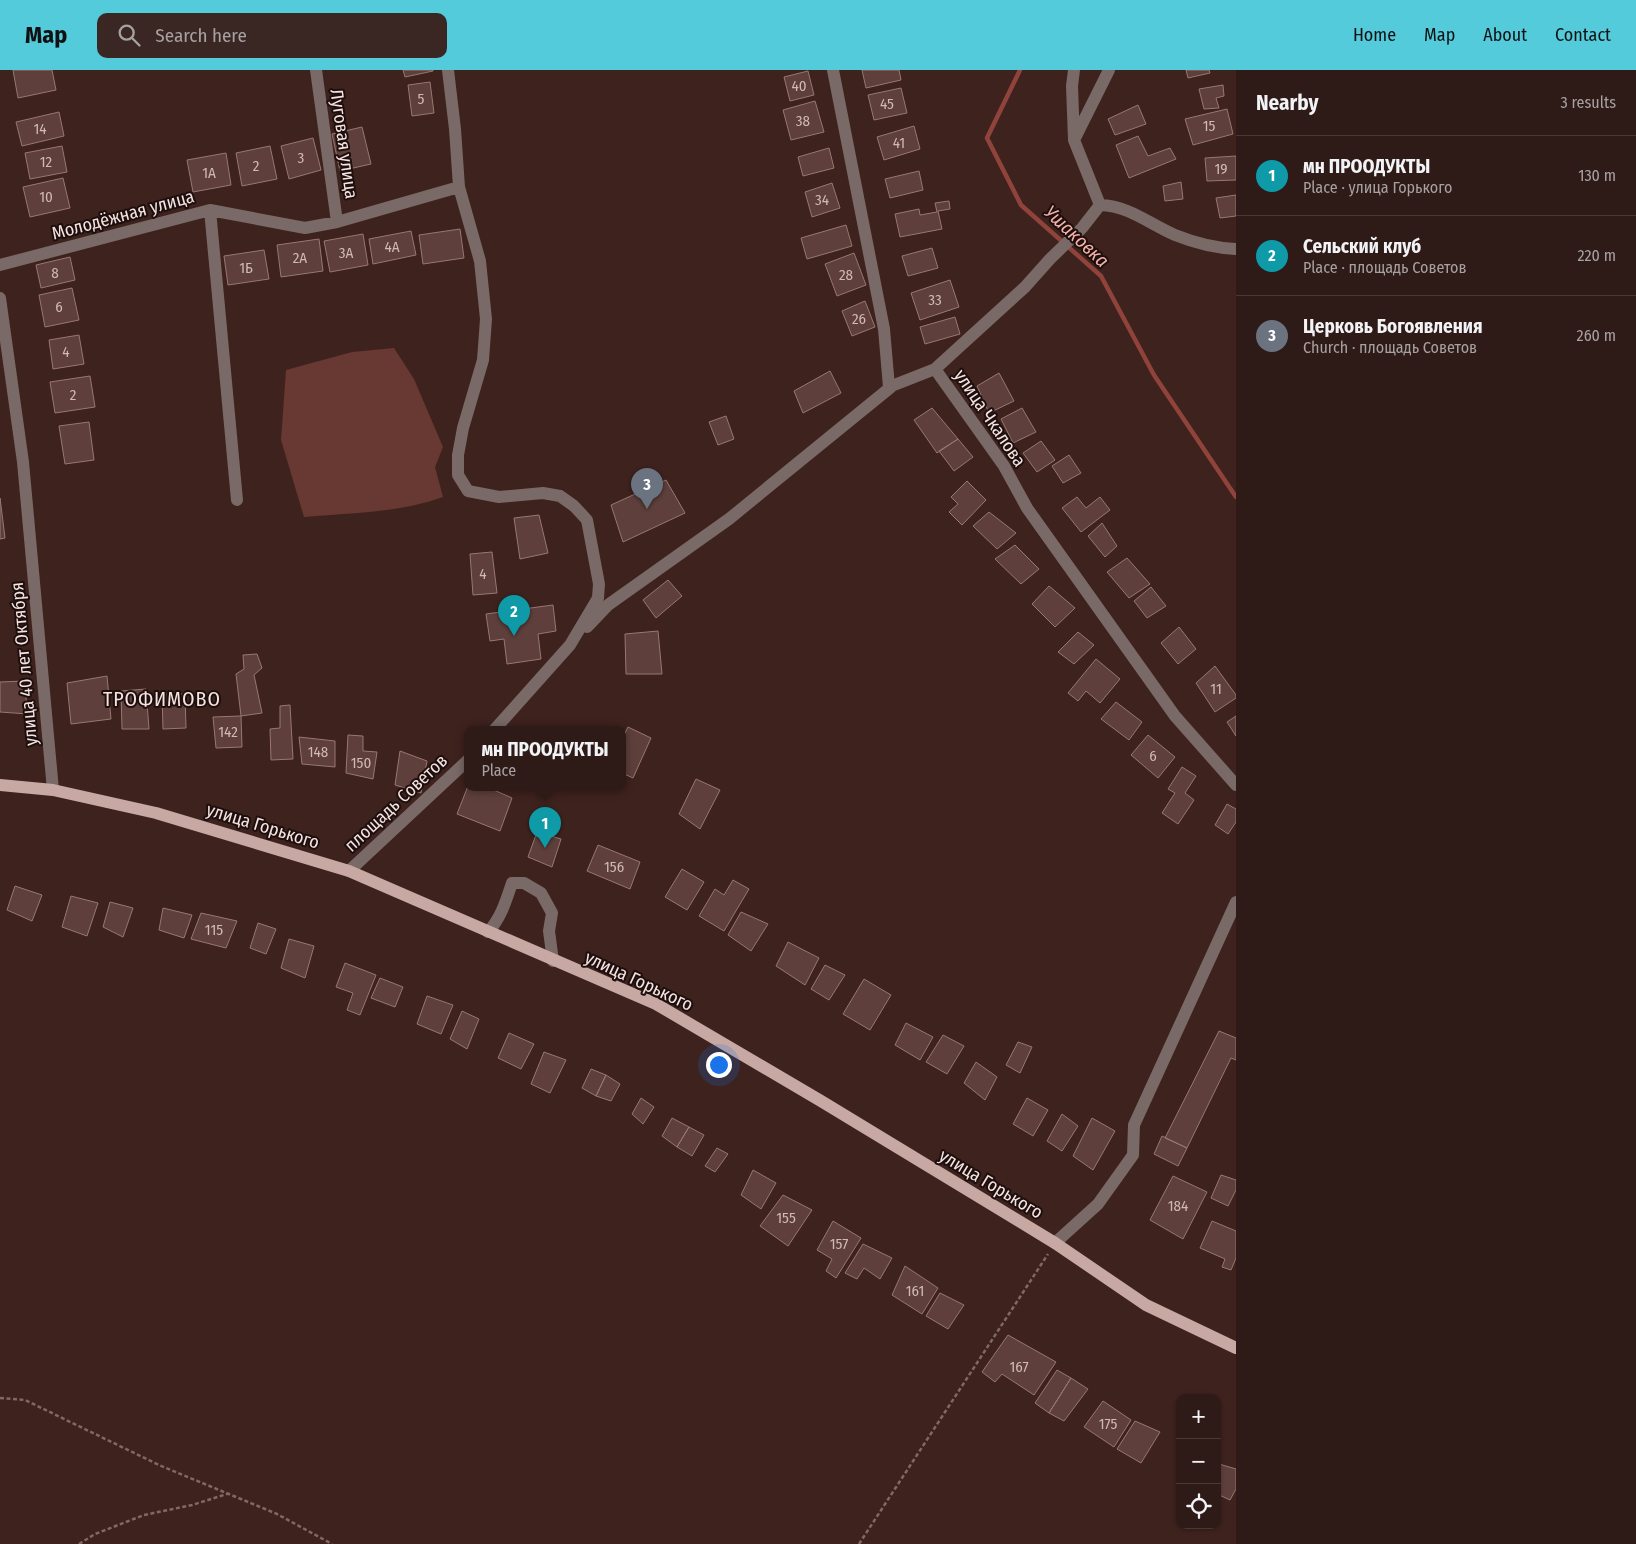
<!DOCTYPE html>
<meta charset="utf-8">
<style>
body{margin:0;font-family:"Fira Sans Condensed",sans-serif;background:#3a2723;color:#f1f3f6}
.controls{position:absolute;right:15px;bottom:15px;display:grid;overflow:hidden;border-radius:10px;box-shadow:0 1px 4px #0004}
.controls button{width:45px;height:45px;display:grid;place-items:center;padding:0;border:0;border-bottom:1px solid #493835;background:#2e1a16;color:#f1f3f6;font:25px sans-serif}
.you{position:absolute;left:718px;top:994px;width:18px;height:18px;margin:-12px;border:4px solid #fff;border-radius:50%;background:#1a73e8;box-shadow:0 0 0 8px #1a73e833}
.badge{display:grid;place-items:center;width:32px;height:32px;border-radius:50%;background:#53cbdb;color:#fff;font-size:16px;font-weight:700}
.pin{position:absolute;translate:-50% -41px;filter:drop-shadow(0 1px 2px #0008)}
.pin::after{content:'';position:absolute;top:26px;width:18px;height:15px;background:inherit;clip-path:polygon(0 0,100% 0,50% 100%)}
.popup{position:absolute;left:464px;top:656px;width:162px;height:65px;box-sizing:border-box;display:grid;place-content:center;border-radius:10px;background:#2e1a16;filter:drop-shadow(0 1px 4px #0005);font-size:16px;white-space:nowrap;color:#a7a1a1}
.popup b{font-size:19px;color:#f1f3f6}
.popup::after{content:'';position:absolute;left:50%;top:100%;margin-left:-10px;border:10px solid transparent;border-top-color:#2e1a16}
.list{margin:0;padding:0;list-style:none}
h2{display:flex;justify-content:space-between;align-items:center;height:65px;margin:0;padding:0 20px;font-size:21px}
h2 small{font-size:16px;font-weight:400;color:#a7a1a1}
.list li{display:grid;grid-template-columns:32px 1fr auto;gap:15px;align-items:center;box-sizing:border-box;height:80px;padding:0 20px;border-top:1px solid #493835}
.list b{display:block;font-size:19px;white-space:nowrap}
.list p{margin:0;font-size:16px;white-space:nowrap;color:#a7a1a1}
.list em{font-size:16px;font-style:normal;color:#a7a1a1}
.icon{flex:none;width:28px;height:28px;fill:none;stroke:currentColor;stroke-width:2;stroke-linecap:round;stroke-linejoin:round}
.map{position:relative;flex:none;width:1236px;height:1474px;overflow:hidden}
header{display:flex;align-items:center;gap:30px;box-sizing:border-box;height:70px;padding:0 25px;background:#53cbdb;color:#111}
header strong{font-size:24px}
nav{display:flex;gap:28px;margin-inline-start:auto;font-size:18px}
.search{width:350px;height:45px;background:#3a2723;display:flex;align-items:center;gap:12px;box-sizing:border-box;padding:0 18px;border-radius:10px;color:#a7a1a1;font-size:19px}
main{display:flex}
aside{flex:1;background:#2e1a16}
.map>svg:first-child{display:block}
.green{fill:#683832}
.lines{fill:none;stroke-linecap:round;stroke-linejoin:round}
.stream{stroke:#90433b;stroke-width:4.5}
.building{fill:#5e3f3b;stroke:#997772}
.path{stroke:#816864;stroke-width:2.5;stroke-dasharray:4 2.5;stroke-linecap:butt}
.minor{stroke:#796967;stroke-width:12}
.major{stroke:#c7a8a3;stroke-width:12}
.labels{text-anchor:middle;stroke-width:4;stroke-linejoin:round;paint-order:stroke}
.number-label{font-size:15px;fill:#d0b9b6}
.street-label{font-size:18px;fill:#f6e2df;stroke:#1c0f0e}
.water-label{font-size:19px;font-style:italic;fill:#f5b1a7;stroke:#1c0f0e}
.quarter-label{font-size:20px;letter-spacing:1px;fill:#f6e2df;stroke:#1c0f0e}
</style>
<header>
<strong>Map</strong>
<div class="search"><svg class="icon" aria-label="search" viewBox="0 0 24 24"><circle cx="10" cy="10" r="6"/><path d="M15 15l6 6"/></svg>Search here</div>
<nav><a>Home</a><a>Map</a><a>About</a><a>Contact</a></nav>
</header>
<main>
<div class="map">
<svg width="1236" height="1474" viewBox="0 0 1236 1474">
<rect width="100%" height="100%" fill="#3e221e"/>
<path class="green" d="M394 278 414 309 443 377 435 397 443 427C399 443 350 443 304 447L281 370 286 300 352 282Z"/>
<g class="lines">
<path class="stream" d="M1020 0 987 68 1021 135 1101 206 1154 305 1236 427"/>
</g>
<path class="building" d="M13 0H52L56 20 18 28Z
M403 0H433V1L405 7Z
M862 0H899L901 10 866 18Z
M1186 0H1209L1210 3 1188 8Z
M808 1 814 25 790 31 784 7Z
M430 12 434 43 412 46 408 15Z
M1223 15 1224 26 1216 28 1219 38 1204 39 1199 19Z
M901 18 907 43 874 50 868 25Z
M815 31 824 62 791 70 783 40Z
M1138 35 1146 54 1115 65 1108 49Z
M1227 39 1233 64 1193 75 1185 49Z
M59 42 64 66 22 76 16 52Z
M914 56 920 79 884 90 877 67Z
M362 57 371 94 340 101 332 64Z
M1138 66 1148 86 1170 78 1176 89 1129 108 1116 75Z
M313 68 321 100 289 109 281 76Z
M62 76 67 102 30 109 25 83Z
M270 76 277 109 242 116 236 83Z
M829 78 834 98 803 106 798 87Z
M226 83 231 115 193 122 187 90Z
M1236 86V110L1207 111 1205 88Z
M919 101 923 120 890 128 885 109Z
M63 108 70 138 30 147 23 117Z
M1181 112 1183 129 1165 131 1163 116Z
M832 113 840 138 812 147 805 122Z
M1236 125V146L1220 148 1216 128Z
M949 131 950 139 938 141 942 159 900 167 895 144 919 139 920 145 937 142 935 133Z
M846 155 852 176 807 189 801 168Z
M460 159 464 188 423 194 419 165Z
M411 161 416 185 373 194 369 169Z
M363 164 368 195 330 202 324 171Z
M319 169 323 201 281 207 277 175Z
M932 178 938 198 908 206 902 186Z
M264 180 269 209 228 215 224 186Z
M854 183 866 215 837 226 825 194Z
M70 187 75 210 41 218 36 195Z
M950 210 959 237 920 250 911 223Z
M72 218 79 250 45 257 39 225Z
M865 231 875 257 852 266 842 241Z
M955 247 960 264 925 274 920 257Z
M79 265 84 294 53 299 49 270Z
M830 301 841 323 803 343 794 321Z
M999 303 1014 331 989 343 977 316Z
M90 306 95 337 55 343 50 312Z
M932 338 958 369 937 383 914 350Z
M1022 338 1036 362 1013 373 1001 349Z
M726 346 734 369 718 375 709 352Z
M89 352 94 390 65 394 59 356Z
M958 369 973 387 954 401 939 381Z
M1041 371 1055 390 1037 402 1023 383Z
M1069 385 1081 403 1063 413 1052 396Z
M666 410 685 443 623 472 611 435Z
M967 411 986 430 962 455 949 442 958 434 951 427Z
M1077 427 1086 438 1100 427 1110 440 1081 462 1062 438Z
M0 428 5 468 0 469Z
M989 442 1016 463 997 479 973 456Z
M539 445 548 483 520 489 514 448Z
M1102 453 1117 476 1105 487 1088 466Z
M1015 475 1039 499 1021 514 995 489Z
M492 482 497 523 473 525 470 484Z
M1127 488 1150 514 1129 528 1107 502Z
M668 510 682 526 656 548 643 530Z
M1049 516 1075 538 1055 557 1032 534Z
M1151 517 1166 536 1147 548 1134 531Z
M553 535 556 561 538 564 541 589 507 594 504 569 490 571 486 544Z
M1179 557 1196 579 1178 594 1161 573Z
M658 561 662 604H626L625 564Z
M1078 562 1094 575 1074 594 1058 582Z
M257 584 262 598 254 605 262 643 241 646 236 604 244 599 243 585Z
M1096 589 1120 609 1100 633 1086 621 1078 631 1068 623Z
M1215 596 1236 625V628L1215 642 1196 613Z
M107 606 111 649 71 654 67 613Z
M24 611 28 644 0 642V612Z
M146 619 149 659H122L121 621Z
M162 624H185L186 658 163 659Z
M1116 632 1142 652 1129 670 1101 649Z
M290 635 293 689 271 690 270 659 280 658V636Z
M241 646 242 677 216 678 213 647Z
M1236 646V666L1227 652Z
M628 657 651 668 633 708 622 703V669Z
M348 665 363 666V681L377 682 373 709 346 703Z
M1148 665 1175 687 1158 708 1131 685Z
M299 667 335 671V697L302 694Z
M400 681 427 691 421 723 395 715Z
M1182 697 1196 706 1185 723 1194 730 1178 754 1162 743 1175 723 1168 719Z
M696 709 720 720 700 759 679 744Z
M468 716 487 717 512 728 500 761 457 744Z
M1227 734 1236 739V752L1228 764 1215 755Z
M537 762 561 769 552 797 528 787Z
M598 775 640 792 630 819 587 801Z
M682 799 704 812 687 840 665 827Z
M733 810 749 819 724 861 699 846 715 819 724 825Z
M15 816 42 825 32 851 7 840Z
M71 826 98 833 87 866 62 857Z
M110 832 133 838 123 867 103 857Z
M163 838 192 845 184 868 159 860Z
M741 842 768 854 751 881 728 865Z
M201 843 237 851 226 878 191 869Z
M258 853 276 859 266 884 250 878Z
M289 869 314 876 305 908 281 898Z
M788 872 819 888 805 915 776 896Z
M345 893 376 905 360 945 347 940 353 923 336 917Z
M825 895 845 905 829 930 811 919Z
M380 908 403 917 395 937 371 928Z
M864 909 891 925 870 960 843 944Z
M427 926 453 935 441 964 417 954Z
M462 941 479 949 467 979 450 969Z
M906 953 933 967 920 990 895 975Z
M1219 961 1236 968V990L1231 988 1187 1078 1165 1068Z
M509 963 534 974 521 999 498 988Z
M943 965 964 976 947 1004 926 992Z
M1018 972 1032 977 1020 1003 1006 995Z
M544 982 566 990 550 1023 531 1014Z
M976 992 997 1007 985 1030 964 1013Z
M591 999 606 1005 596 1026 582 1018Z
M606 1005 620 1014 611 1031 596 1026Z
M641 1028 654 1037 643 1054 632 1044Z
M1027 1028 1048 1040 1033 1066 1013 1054Z
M1062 1044 1078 1056 1062 1081 1047 1071Z
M672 1048 689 1057 677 1077 662 1066Z
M1092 1048 1115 1061 1093 1100 1073 1086Z
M689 1057 704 1065 692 1086 677 1077Z
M1162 1066 1187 1078 1178 1096 1154 1084Z
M717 1078 728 1084 715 1102 705 1096Z
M753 1100 776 1113 761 1139 741 1125Z
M1221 1105 1236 1110V1120L1228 1136 1211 1128Z
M1173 1106 1207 1122 1183 1169 1150 1150Z
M783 1125 812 1140 788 1176 760 1156Z
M833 1151 861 1168 836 1208 826 1201 832 1189 817 1180Z
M1212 1151 1236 1161V1188L1231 1200 1222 1197 1225 1189 1200 1178Z
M863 1174 892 1188 880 1209 864 1198 857 1209 845 1203Z
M905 1196 938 1218 922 1244 892 1225Z
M940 1223 964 1235 948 1259 926 1246Z
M1008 1265 1056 1292 1034 1325 1002 1304 995 1312 982 1302Z
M1057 1300 1071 1308 1049 1343 1035 1333Z
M1071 1308 1088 1319 1064 1351 1049 1343Z
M1103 1331 1131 1350 1114 1377 1084 1357Z
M1135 1351 1160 1362 1141 1393 1117 1379Z
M1219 1394 1236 1399V1419L1230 1430 1217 1424V1399Z"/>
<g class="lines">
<path class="path" d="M0 1328 25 1330 159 1395 277 1444 332 1474
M79 1474 95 1464 144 1445 192 1435 227 1424
M859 1474 1048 1184"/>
<path class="minor" d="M316 0 337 152
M448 0 455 59 459 117 480 191 486 249 483 290 463 358 458 385V405L468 421 499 427 543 423 560 426 574 436 587 450 599 514 598 528 570 575 495 659
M833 0 884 259 889 317 935 299 1004 396 1027 438 1175 646 1236 715
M1074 0 1072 16 1074 70 1100 135C1130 136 1149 154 1175 165 1195 173 1215 178 1236 179
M1075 68 1109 0
M210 140 237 430
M0 195 210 140 305 158 337 152 459 117
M0 228 23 392 53 720
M935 299 1025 217 1050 189 1082 158 1100 135
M587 557 608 535 729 449 891 317H889
M349 801 468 690
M488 862C501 848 506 831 512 813H524L541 823 552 843 549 861 553 891
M1055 1173 1098 1134 1133 1085 1134 1055 1236 832"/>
<path class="major" d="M0 715 53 720 156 743 349 801 656 934 821 1031 1055 1173 1146 1235 1236 1278"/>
</g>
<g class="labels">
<g class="number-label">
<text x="799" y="21">40</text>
<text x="421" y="34">5</text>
<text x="887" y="39">45</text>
<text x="803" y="56">38</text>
<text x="1209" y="61">15</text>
<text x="40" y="64">14</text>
<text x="899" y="78">41</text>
<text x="301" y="93">3</text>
<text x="46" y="97">12</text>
<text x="256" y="101">2</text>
<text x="1221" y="104">19</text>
<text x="209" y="108">1А</text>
<text x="46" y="132">10</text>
<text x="822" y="135">34</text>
<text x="392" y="182">4А</text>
<text x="346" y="188">3А</text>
<text x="300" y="193">2А</text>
<text x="246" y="203">1Б</text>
<text x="55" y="208">8</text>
<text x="846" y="210">28</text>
<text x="935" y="235">33</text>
<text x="59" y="242">6</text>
<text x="859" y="254">26</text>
<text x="66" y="287">4</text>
<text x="73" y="330">2</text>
<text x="483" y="509">4</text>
<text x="1216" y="624">11</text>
<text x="228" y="667">142</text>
<text x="318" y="687">148</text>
<text x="1153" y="691">6</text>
<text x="361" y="698">150</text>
<text x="614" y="802">156</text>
<text x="214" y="865">115</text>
<text x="1178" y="1141">184</text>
<text x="786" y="1153">155</text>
<text x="839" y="1179">157</text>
<text x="915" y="1226">161</text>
<text x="1019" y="1302">167</text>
<text x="1108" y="1359">175</text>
</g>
<g class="street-label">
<text transform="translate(344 74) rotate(82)" y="6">Луговая улица</text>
<text transform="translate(123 145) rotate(-15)" y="6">Молодёжная улица</text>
<text transform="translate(990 348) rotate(56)" y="6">улица Чкалова</text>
<text transform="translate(24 594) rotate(-95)" y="6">улица 40 лет Октября</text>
<text transform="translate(396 733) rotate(-43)" y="6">площадь Советов</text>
<text transform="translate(263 756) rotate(17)" y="6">улица Горького</text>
<text transform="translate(639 911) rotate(25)" y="6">улица Горького</text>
<text transform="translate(991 1114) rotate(31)" y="6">улица Горького</text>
</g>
<g class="water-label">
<text transform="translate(1077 166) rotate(43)" y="7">Ушаковка</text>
</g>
<g class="quarter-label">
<text x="162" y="636">ТРОФИМОВО</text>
</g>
</g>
</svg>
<div class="controls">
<button>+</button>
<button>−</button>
<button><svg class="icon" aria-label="locate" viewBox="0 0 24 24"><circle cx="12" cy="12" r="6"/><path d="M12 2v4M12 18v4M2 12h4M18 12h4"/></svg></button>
</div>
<div class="you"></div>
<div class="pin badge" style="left:545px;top:778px;background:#0f9aa8">1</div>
<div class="popup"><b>мн ПРООДУКТЫ</b>Place</div>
<div class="pin badge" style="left:514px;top:566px;background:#0f9aa8">2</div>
<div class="pin badge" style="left:647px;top:439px;background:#6b7280">3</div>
</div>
<aside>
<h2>Nearby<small>3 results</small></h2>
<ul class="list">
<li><span class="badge" style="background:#0f9aa8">1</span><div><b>мн ПРООДУКТЫ</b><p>Place · улица Горького</p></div><em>130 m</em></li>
<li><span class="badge" style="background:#0f9aa8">2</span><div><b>Сельский клуб</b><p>Place · площадь Советов</p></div><em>220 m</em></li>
<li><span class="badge" style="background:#6b7280">3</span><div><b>Церковь Богоявления</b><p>Church · площадь Советов</p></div><em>260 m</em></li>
</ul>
</aside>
</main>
